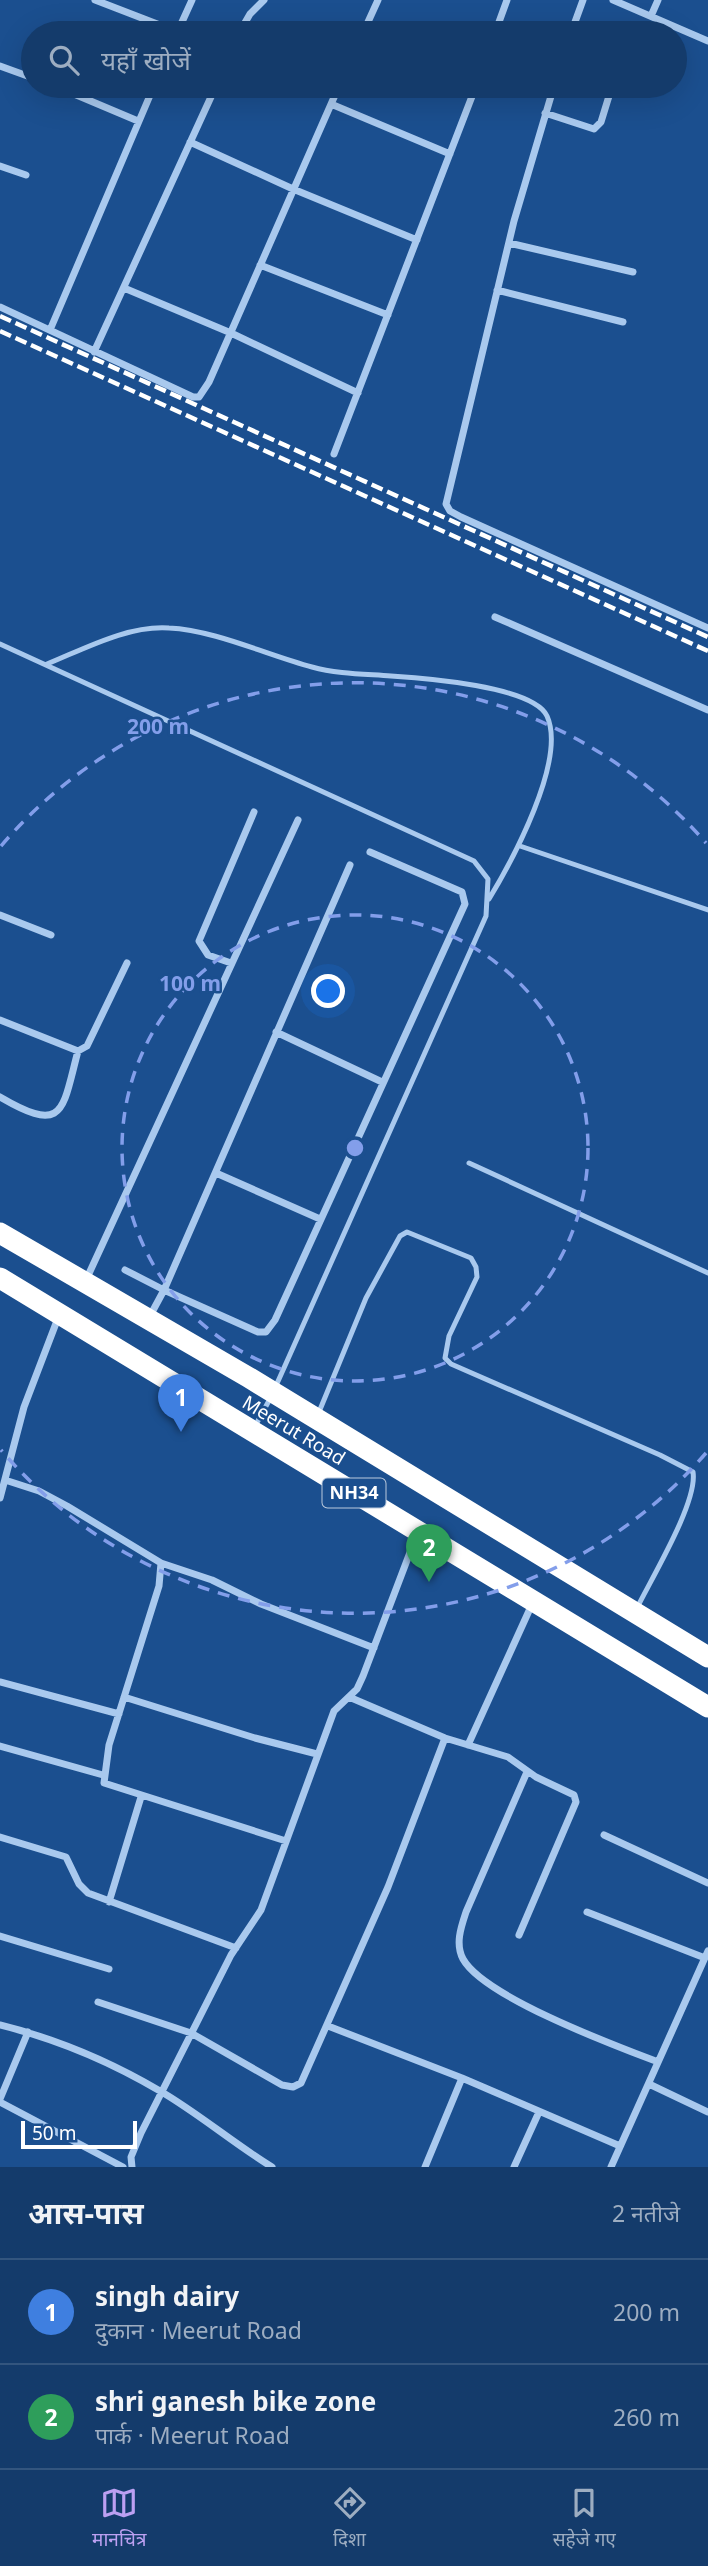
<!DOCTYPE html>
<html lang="hi">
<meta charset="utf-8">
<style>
body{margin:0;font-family:"Noto Sans","Noto Sans Devanagari",sans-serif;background:#214673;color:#f1f3f6}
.scale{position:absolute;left:21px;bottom:18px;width:116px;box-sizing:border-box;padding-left:7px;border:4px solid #fff;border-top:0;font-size:19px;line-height:24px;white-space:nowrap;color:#fff;-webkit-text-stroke:5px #1b4f8f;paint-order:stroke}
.you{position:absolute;left:329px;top:992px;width:24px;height:24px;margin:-18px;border:5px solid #fff;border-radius:50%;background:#1a73e8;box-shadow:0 0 0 10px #1a73e833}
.badge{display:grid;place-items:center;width:46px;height:46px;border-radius:50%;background:#bca0f2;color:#fff;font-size:23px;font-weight:700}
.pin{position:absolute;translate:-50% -58px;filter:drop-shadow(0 2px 4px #0008)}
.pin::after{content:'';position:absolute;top:37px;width:24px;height:21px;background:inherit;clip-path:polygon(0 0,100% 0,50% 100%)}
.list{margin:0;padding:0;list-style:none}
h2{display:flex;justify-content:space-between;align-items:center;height:91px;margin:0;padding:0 28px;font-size:30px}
h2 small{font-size:23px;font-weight:400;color:#9dadc1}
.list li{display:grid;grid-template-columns:46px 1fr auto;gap:21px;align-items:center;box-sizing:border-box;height:105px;padding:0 28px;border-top:2px solid #33557e}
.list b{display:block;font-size:26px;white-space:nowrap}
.list p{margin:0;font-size:23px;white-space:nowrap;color:#9dadc1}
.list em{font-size:23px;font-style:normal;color:#9dadc1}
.icon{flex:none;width:38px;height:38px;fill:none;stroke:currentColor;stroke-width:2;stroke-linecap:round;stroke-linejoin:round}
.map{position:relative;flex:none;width:708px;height:2167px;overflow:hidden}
.search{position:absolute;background:#143b6b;box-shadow:0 7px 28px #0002;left:21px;right:21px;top:21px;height:77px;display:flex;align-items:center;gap:18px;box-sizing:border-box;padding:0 24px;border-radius:38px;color:#9dadc1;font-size:26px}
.sheet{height:301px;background:#143b6b}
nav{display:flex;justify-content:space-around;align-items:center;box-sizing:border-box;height:98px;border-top:2px solid #33557e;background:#143b6b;font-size:19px;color:#9dadc1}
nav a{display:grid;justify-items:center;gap:4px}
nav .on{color:#bca0f2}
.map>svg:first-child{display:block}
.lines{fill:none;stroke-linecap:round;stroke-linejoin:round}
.lane{stroke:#a9c9ee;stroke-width:5}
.street{stroke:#a9c9ee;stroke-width:7}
.highway{stroke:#fff;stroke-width:21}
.rail{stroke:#fff;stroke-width:4.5;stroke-dasharray:12 5;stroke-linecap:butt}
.ring{fill:none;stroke:#839eea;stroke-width:3.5;stroke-dasharray:12 9}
.labels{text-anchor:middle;stroke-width:5;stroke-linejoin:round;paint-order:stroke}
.shield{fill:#1b4f8f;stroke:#bbcadd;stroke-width:2}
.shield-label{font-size:18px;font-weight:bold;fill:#fff}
.street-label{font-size:19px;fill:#fff;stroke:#1b4f8f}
.centre{fill:#839eea;stroke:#1b4f8f;stroke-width:3.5}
.ring-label{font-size:21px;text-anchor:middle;font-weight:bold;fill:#839eea;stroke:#1b4f8f;stroke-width:5;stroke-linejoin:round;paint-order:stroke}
</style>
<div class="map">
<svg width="708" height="2167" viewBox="0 0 708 2167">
<rect width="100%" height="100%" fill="#1b4f8f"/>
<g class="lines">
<path class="lane" d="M0 644 474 861 488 879 486 916 275 1388
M47 664C84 649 128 625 169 628 214 630 267 655 312 667 337 674 365 674 391 676 423 678 533 686 547 716 567 760 512 861 489 899
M520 846 708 910
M469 1163 708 1273
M319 1412 366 1298 400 1236 407 1232 471 1258 476 1267 477 1277 449 1336 445 1358 451 1364 660 1455 693 1472C698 1502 651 1579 637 1608
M254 1428 271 1397"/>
<path class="street" d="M95 0 178 32
M613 0 708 41
M651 16 658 0
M177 33 192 0
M239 33 250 14 264 0
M363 33 378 0
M495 33 507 0
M571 33 583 0
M0 66 33 78
M55 86 138 121
M554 86 514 221 446 504 450 511 461 517 708 628
M331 104 450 154
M545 113 594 129 601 122 609 96
M190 142 293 189 417 240
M0 166 26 175
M509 243 633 272
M260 265 388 315
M124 288 231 333 358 393
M497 290 623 322
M0 307 193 397H199L209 382 339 86
M50 330 154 86
M94 352 216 86
M334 454 476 86
M495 617 708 710
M0 915 51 935
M231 963 208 955 199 941 254 812
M0 1020 78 1051 87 1046 127 963
M276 1032 382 1082
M0 1097C65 1135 62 1111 78 1051
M216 1173 320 1219
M125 1270 164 1290 350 865
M86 1280 298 820
M150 1316 164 1290 258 1332H266L275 1320 465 904 462 892 370 852
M5 1480 39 1491 67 1506 161 1563 159 1586 109 1745 104 1783 286 1841
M0 1498 24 1407 58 1318
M161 1563 212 1580 261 1604 374 1648
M0 1682 119 1714
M124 1697 255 1738 317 1754
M349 1697 445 1738 508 1757 536 1777 574 1795 576 1802 519 1935
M468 1745 533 1602
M0 1746 103 1775
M527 1772 466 1912C461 1927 455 1944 463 1959 484 1997 616 2046 658 2062
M604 1835 708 1883
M0 1837 66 1857 79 1884 88 1893 236 1948
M109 1902 141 1797
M587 1912 705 1958
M0 1936 109 1969
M98 2002 191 2033 282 2085 293 2087 301 2083 388 1887 445 1738
M0 2025C57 2039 109 2061 160 2091 198 2113 233 2143 272 2167
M328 2026 462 2078 620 2146
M649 2084 708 2112
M0 2099 28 2032
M0 2102 123 2167
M132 2167 131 2157 141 2133 231 1955 261 1910 334 1711 357 1689 363 1676 417 1534
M425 2167 462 2078
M514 2167 539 2112
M611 2167 708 1951"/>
<path class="highway" d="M0 1233 248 1377 708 1657
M0 1278 708 1707"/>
<path class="rail" d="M0 316 708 637
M0 331 708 651
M0 1275 708 1708"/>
</g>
<g class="ring">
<circle cx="355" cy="1148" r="233"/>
<path d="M706 1453A465 465 0 0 1 1 1450M1 846A465 465 0 0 1 706 843"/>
</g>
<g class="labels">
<rect class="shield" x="322.5" y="1478.5" width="63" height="29" rx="5"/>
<g class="shield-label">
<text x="354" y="1499">NH34</text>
</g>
<g class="street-label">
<text transform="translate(294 1430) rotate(31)" y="7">Meerut Road</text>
</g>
</g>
<circle cx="355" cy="1148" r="10" class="centre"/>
<g class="ring-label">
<text x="158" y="734">200 m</text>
<text x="190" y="991">100 m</text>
</g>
</svg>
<div class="scale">50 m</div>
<div class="you"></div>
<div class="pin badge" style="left:181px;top:1432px;background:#3f7fe0">1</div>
<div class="pin badge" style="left:429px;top:1582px;background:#2e9e5b">2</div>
<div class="search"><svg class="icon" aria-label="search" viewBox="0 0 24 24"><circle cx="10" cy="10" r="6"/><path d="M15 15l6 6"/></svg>यहाँ खोजें</div>
</div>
<section class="sheet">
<h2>आस-पास<small>2 नतीजे</small></h2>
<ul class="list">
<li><span class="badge" style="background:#3f7fe0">1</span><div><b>singh dairy</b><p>दुकान · Meerut Road</p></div><em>200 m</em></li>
<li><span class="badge" style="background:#2e9e5b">2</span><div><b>shri ganesh bike zone</b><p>पार्क · Meerut Road</p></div><em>260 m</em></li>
</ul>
</section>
<nav>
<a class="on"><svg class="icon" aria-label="map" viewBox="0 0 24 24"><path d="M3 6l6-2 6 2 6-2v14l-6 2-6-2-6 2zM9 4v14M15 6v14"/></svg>मानचित्र</a>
<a><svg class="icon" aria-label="directions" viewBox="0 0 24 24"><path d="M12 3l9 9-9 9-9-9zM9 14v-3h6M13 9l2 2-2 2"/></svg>दिशा</a>
<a><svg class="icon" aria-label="saved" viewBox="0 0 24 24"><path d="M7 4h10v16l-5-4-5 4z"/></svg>सहेजे गए</a>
</nav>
